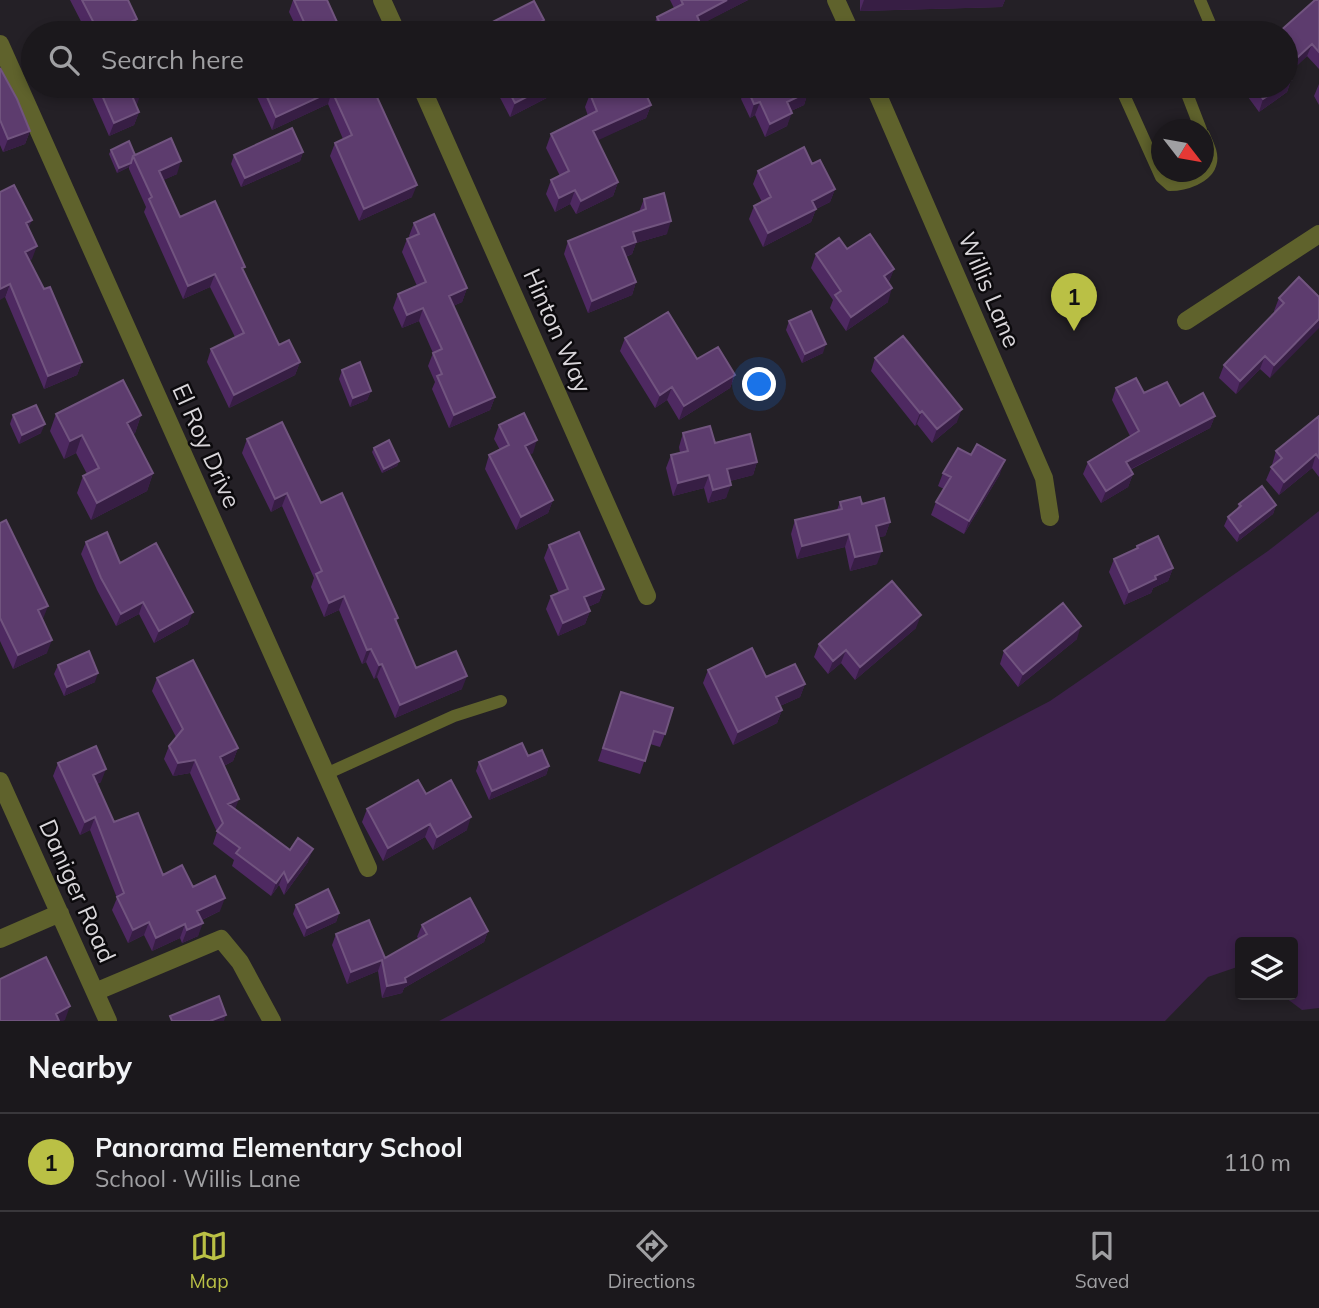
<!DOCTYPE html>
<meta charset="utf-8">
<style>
body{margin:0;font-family:Mulish,sans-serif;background:#242125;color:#f1f3f6}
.controls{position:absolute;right:21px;bottom:21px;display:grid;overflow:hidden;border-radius:7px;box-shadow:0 4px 10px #0003}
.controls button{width:63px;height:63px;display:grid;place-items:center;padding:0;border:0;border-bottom:2px solid #39373b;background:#1b181c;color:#f1f3f6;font:35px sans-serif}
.compass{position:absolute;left:1151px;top:119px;width:63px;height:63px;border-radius:50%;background:#1b181c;box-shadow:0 4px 10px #0003;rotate:121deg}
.you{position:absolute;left:760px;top:385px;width:24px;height:24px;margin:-18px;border:5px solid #fff;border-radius:50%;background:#1a73e8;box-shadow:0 0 0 10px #1a73e833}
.badge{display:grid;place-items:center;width:46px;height:46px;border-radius:50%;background:#bac045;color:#111;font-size:23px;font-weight:700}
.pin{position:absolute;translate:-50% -58px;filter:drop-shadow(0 2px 4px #0008)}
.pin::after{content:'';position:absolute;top:37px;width:24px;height:21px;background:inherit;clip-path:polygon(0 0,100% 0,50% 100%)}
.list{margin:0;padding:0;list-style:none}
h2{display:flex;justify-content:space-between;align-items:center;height:91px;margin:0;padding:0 28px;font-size:30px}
h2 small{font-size:23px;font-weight:400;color:#a0a0a3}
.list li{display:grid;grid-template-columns:46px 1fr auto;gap:21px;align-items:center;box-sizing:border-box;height:98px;padding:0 28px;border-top:2px solid #39373b}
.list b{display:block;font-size:26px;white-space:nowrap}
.list p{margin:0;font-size:23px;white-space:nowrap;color:#a0a0a3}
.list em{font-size:23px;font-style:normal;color:#a0a0a3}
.icon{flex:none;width:38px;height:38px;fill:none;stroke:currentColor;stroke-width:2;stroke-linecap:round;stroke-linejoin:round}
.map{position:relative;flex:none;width:1319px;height:1021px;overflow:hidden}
.search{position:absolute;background:#1b181c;box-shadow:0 4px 10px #0003;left:21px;right:21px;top:21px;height:77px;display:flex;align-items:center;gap:18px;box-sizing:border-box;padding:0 24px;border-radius:38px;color:#a0a0a3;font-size:26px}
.sheet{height:189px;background:#1b181c}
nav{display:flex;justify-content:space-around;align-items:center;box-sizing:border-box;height:98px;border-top:2px solid #39373b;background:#1b181c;font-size:19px;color:#a0a0a3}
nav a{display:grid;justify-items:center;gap:4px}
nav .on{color:#bac045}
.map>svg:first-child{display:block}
.green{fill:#3d214b}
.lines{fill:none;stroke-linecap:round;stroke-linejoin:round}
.lane{stroke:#5f622c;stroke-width:12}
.street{stroke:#5f622c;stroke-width:18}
.wall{fill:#4e2961}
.shaded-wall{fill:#371e44}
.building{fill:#5d3c6e;stroke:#71547f;stroke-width:2}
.labels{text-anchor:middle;stroke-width:5;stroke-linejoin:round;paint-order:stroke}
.street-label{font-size:24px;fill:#d9d6da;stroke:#0c0a0d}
</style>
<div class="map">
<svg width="1319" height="1021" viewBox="0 0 1319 1021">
<rect width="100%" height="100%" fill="#242026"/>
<path class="green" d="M1319 511V1008L1302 1010 1282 995H1293V942H1240V966L1208 977 1165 1021H439L1050 701 1268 551Z"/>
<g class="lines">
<path class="lane" d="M1200 0 1214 33
M1184 86 1201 130
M1124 95 1161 177 1170 185C1184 185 1208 178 1211 162 1213 153 1207 143 1204 135
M326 774 454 716 501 701"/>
<path class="street" d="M382 0 397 33
M836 0 851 33
M0 44 368 868
M421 86 647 596
M874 86 1044 478 1050 517
M1186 321 1319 234
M0 781 108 1021
M0 939 60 913
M95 992 221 939 240 962 272 1021"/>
</g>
<path class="wall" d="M70 0H128L132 32 130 33H87Z
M293 0H327L342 33H299L289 12Z
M670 0H748L701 24 702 28 701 33H653L652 30 657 17 674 8Z
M860 0H1005L1002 7 860 11Z
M1319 0V69L1307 56 1287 75 1291 80 1287 92 1259 112 1240 86H1286V33Z
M0 68 30 131 25 144 3 152 0 145Z
M1319 84V105L1314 96Z
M87 86H140L137 104 136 105 139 112 134 125 109 136Z
M252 86H284L286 90 372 86 412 197 359 221 330 156 335 143 343 139 328 104 272 130Z
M494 86H563L562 90 510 117Z
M741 86H806L808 92 804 105 791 111 787 126 765 137 755 115 750 118 741 99 744 92Z
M590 94 651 105 646 118 597 140 618 182 613 196 576 214 570 204 555 212 546 194 551 180 560 176 546 148 551 134 588 116 585 107Z
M111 150 135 155 177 174 163 180 180 217 243 271 279 345 300 362 295 375 229 408 207 362 211 349 235 337 210 287 183 299 144 212 146 207 129 169V167L117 173 109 154Z
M303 152 300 161 241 187 231 164 234 155Z
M812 164 835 189 830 202 816 209 811 222 763 247 749 219 754 206 762 202 753 184 758 171Z
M644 199 667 234 636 243 632 254 626 257 636 282 632 295 588 313 564 254 568 241 639 212Z
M414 223 467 288 462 302 453 306 495 397 490 410 449 428 432 389 435 382 428 366 433 353 419 321 402 328 393 308 398 294 417 286 402 252 407 239 410 238 409 236Z
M28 229 32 259 29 260 82 362 77 375 44 389 5 297Z
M847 249 894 269 888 283V302L846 331 830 308 833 300 811 268 816 254Z
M1319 297 1270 378 1260 369 1236 394 1219 378 1224 365 1275 313 1274 311 1279 298Z
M789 321 823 353 802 363 786 330Z
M625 338 697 359 735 375 730 388 679 420 667 400 655 408 620 351Z
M875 358 957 422 932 443 917 424 915 426 871 371Z
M342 370 371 391 367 400 350 407 339 379Z
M1116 388 1144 393 1180 406 1215 416 1210 428 1130 470 1133 474 1128 487 1101 503 1083 474 1088 462 1130 436 1112 400Z
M56 414 141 415 135 433 133 434 153 473 147 491 91 520 77 493 83 476 87 474 76 453 64 459 50 431Z
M13 415 41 433 19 444 10 424Z
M1319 416V477L1312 468 1279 495 1266 480 1272 466V465L1276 451Z
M499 425 533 453 529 454 553 500 548 513 516 530 485 469 489 455 500 450 494 439Z
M683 433 715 443 757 462 753 475 730 481 726 498 708 503 704 488 673 496 666 468 671 455 680 453 679 447Z
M247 439 321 503 398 618 396 623 416 668 462 689 395 718 377 677 374 679 366 662 362 664 339 610 324 617 311 587 314 578 282 506 271 512 242 453Z
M374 448 399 461 397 466 382 473 372 452Z
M971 455 1000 474 964 534 931 515 936 502 944 489 938 486 943 473Z
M840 502 862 504 890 522 885 536 879 537 877 564 850 571 845 547 797 559 791 534 795 520 837 510Z
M1239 504 1276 505 1273 514 1237 542 1224 526 1228 517 1237 509Z
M0 523 43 619 47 653 13 669 0 641Z
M86 542 120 563 188 624 154 643 139 614 116 626 97 590 81 554Z
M549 545 604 589 599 602 588 607 590 611 585 624 558 636 546 609 551 596 559 593 544 558Z
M1137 546 1173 568 1168 581 1153 588 1151 593 1124 605 1109 572 1114 559 1136 549Z
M916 628 855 680 841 663 828 674 814 657 819 644Z
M1077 639 1018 687 1000 664 1004 651Z
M58 665 95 682 64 696 54 674Z
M708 670 766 677 805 684 800 697 780 706 782 710 777 723 733 745 703 683Z
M157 678 238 748 233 761 224 766 235 810 290 850 308 862 284 895 279 885 271 896 232 866 234 860 213 844 217 832 190 773 173 776 164 759 169 746 176 737 152 691Z
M621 692 665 734 660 747 650 744 640 774 598 761Z
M528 756 549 766 546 775 489 800 476 771 479 762Z
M58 763 101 782 97 784 114 822 163 875 193 887 220 911 202 920 198 936 182 943 180 938 152 951 144 935 128 943 112 910 117 898 90 830 80 835 53 776Z
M426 794 467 830 433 850 425 837 383 861 362 822 367 809Z
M296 905 339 913 336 922 304 937 293 914Z
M422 925 488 931 484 942 404 988 402 993 382 998 378 971 347 984 332 945 336 934 385 958 419 939 417 937Z"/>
<path class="shaded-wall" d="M727 0H748L692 29 697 16Z
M864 0H1005L1002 7 860 11Z
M137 19 132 32 130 33H114L115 30Z
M702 28 701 33H692Z
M1312 44 1307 56 1286 76V68Z
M1291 80 1287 92 1259 112 1263 99 1283 86H1286V84Z
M548 86H563L562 90 510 117 515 103Z
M142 91 137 104 127 109 132 96Z
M332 91 328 104 272 130 276 117Z
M808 92 804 105 782 115 787 102Z
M760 102 755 115 750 118 754 104Z
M651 105 646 118 588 145 593 131Z
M139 112 134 125 109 136 114 123Z
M792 113 787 126 765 137 770 124Z
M30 131 25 144 3 152 8 139Z
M303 152 300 161 241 187 245 178Z
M181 161 177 174 155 184 159 171Z
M131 163 129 167 117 173 119 168Z
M618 182 613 196 576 214 581 201Z
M417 185 412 197 359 221 364 209Z
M835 189 830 202 816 209 811 222 763 247 768 233 812 201Z
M575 190 570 204 555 212 559 198Z
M32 220 27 233 26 223Z
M671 221 667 234 636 243 632 254 618 260 622 247 633 232Z
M37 246 32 259 20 265 25 252Z
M894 269 889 282 879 289 884 276Z
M215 274 210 287 183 299 188 286Z
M636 282 632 295 588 313 592 301Z
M10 284 5 297 0 300V289Z
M467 288 462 302 444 310 449 296Z
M892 288 888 302 846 331 851 317Z
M423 308 419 321 402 328 407 315Z
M1319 319V328L1270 378 1274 365Z
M826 344 823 353 802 363 805 354Z
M1265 356 1260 369 1236 394 1240 381Z
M82 362 77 375 44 389 48 376Z
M300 362 295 375 229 408 234 395Z
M735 375 730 388 679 420 684 406Z
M672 387 667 400 655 408 660 395Z
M371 391 367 400 350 407 353 398Z
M495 397 490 410 449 428 454 415Z
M962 409 957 422 932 443 937 429Z
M922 411 917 424 915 426 920 413Z
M141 415 135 433 121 440 127 423Z
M1215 416 1210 428 1121 474 1126 462Z
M45 424 41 433 19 444 22 435Z
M82 435 76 453 64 459 70 441Z
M537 440 533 453 520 459 525 446Z
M1316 454 1312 468 1279 495 1284 482Z
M1005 460 1000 474 964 534 969 521Z
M399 461 397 466 382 473 384 469Z
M757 462 753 475 722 483 727 469Z
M153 473 147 491 91 520 97 503Z
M1133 474 1128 487 1101 503 1106 491Z
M709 475 704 488 673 496 678 483Z
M731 485 726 498 708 503 713 490Z
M287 493 282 506 271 512 275 499Z
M553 500 548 513 516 530 521 517Z
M1276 505 1273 514 1237 542 1240 533Z
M890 522 885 536 871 539 876 526Z
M849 534 845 547 797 559 802 546Z
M882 551 877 564 850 571 855 557Z
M1173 568 1168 581 1153 588 1151 593 1124 605 1129 592 1155 576Z
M604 589 599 602 579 611 584 597Z
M344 596 339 610 324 617 329 603Z
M143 602 139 614 116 626 121 614Z
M48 606 43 619 38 610Z
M590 611 585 624 558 636 563 623Z
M193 612 188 624 154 643 159 631Z
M921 615 916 628 855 680 860 667Z
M1081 626 1077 639 1018 687 1023 674Z
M52 640 47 653 13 669 18 655Z
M371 649 366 662 362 664 367 650Z
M846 650 841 663 828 674 833 661Z
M382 664 377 677 374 679 379 665Z
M98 673 95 682 64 696 67 687Z
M467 676 462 689 395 718 400 705Z
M805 684 800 697 771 710 776 697Z
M782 710 777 723 733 745 738 732Z
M238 748 233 761 216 770 220 757Z
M195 760 190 773 173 776 178 763Z
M549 766 546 775 489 800 492 791Z
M106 769 101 782 88 788 93 775Z
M239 799 234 812 228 804Z
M95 817 90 830 80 835 85 822Z
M471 817 467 830 433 850 437 837Z
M430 824 425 837 383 861 388 848Z
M313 849 308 862 284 895 288 882Z
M284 872 279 885 271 896 276 883Z
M225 898 220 911 193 924 197 911Z
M339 913 336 922 304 937 307 928Z
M149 922 144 935 128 943 133 930Z
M203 923 198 936 182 943 187 930Z
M185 924 180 938 152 951 156 938Z
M488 931 484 942 404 988 402 993 382 998 387 986 405 978Z
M382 960 378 971 347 984 351 972Z
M70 1006 65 1020 63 1021H53L56 1014Z
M226 1015 224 1021H210Z"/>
<path class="building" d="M82 0H128L137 19 115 30 117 33H99Z
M294 0H327L342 33H309Z
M681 0H727L697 16 702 28 692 33H664L657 17 683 4Z
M1315 0H1319V52L1312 44 1286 68V33H1278Z
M534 1 544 20 539 23 544 33H479L477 30Z
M754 30 755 33H746Z
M0 68 17 99 30 131 8 139 0 120Z
M1286 72 1291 80 1286 84Z
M98 86H140L142 91 132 96 139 112 114 123Z
M262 86H284L286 90 296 86H372L417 185 364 209 335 143 352 135 332 91 276 117Z
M506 86H548L515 103Z
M608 86H642L651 105 593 131 618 182 581 201 575 190 559 198 551 180 569 171 551 134 597 111 590 94Z
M746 86H806L808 92 787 102 792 113 770 124 760 102 754 104Z
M1254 86H1283L1263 99Z
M292 128 303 152 245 178 234 155Z
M171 138 181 161 159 171 180 217 215 201 245 267 242 268 279 345 289 340 300 362 234 395 211 349 244 333 215 274 188 286 149 199 152 197 133 156Z
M129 141 135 155 133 156 131 163 119 168 111 150Z
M804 147 812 164 820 160 835 189 812 201 816 209 768 233 754 206 771 197 758 171Z
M14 185 32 220 26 223 37 246 25 252 44 289 50 287 82 362 48 376 10 284 0 289V192Z
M664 193 671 221 633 232 636 242 622 247 636 282 592 301 568 241 646 209 644 199Z
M434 214 467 288 449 296 495 397 454 415 437 376 442 374 433 353 442 349 423 308 407 315 398 294 426 282 407 239 419 234 414 223Z
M870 234 894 269 884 276 892 288 851 317 835 295 841 291 816 254 839 238 847 249Z
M1299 277 1319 297V319L1274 365 1265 356 1240 381 1224 365 1284 303 1279 298Z
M811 311 826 344 805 354 789 321Z
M668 312 697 359 718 347 735 375 684 406 672 387 660 395 625 338Z
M903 336 962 409 937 429 922 411 920 413 875 358Z
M360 362 371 391 353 398 342 370Z
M1136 378 1144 393 1167 382 1180 406 1203 393 1215 416 1126 462 1133 474 1106 491 1088 462 1139 431 1116 388Z
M123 380 141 415 127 423 153 473 97 503 83 476 99 468 82 435 70 441 56 414Z
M36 405 45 424 22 435 13 415Z
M524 413 537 440 525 446 553 500 521 517 489 455 509 445 499 425Z
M1319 416V458L1316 454 1284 482 1271 467 1282 458 1276 451Z
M282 422 321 503 342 493 398 618 395 619 416 668 456 651 467 676 400 705 382 664 379 665 371 649 367 650 344 596 329 603 316 574 322 571 287 493 275 499 247 439Z
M710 426 715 443 750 434 757 462 727 469 731 485 713 490 709 475 678 483 671 455 688 451 683 433Z
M389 440 399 461 384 469 374 448Z
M977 444 1005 460 969 521 936 502 951 477 943 473 958 448 971 455Z
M1262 486 1276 505 1240 533 1228 517 1241 506 1239 504Z
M860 497 862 504 884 498 890 522 876 526 882 551 855 557 849 534 802 546 795 520 842 509 840 502Z
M6 520 48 606 38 610 52 640 18 655 0 618V523Z
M107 532 120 563 156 543 193 612 159 631 143 602 121 614 101 578 86 542Z
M579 532 604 589 584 597 590 611 563 623 551 596 568 589 549 545Z
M1158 536 1173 568 1155 576 1156 579 1129 592 1114 559 1138 548 1137 546Z
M892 581 921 615 860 667 846 650 833 661 819 644Z
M1063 603 1081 626 1023 674 1004 651Z
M752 648 766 677 795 664 805 684 776 697 782 710 738 732 708 670Z
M89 651 98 673 67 687 58 665Z
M193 660 238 748 220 757 239 799 228 804 290 850 298 838 313 849 288 882 284 872 276 883 236 853 240 848 217 831 223 823 195 760 178 763 169 746 183 729 157 678Z
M621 692 673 708 665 734 654 731 645 761 603 748Z
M522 743 528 756 542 750 549 766 492 791 479 762Z
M96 746 106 769 93 775 114 822 138 813 163 875 182 865 193 887 215 876 225 898 197 911 203 923 187 930 185 924 156 938 149 922 133 930 117 897 124 893 95 817 85 822 58 763Z
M418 780 426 794 451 780 471 817 437 837 430 824 388 848 367 809Z
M328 889 339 913 307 928 296 905Z
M470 898 488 931 405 978 406 982 387 986 382 960 351 972 336 934 369 920 385 958 427 934 422 925Z
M46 957 70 1006 56 1014 59 1021H0V979Z
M219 996 226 1015 210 1021H172L170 1016Z"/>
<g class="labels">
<g class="street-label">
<text transform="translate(989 290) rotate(67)" y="8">Willis Lane</text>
<text transform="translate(557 331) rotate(66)" y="8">Hinton Way</text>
<text transform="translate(206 446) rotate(66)" y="8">El Roy Drive</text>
<text transform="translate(77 891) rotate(66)" y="8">Daniger Road</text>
</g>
</g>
</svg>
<div class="controls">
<button><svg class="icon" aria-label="layers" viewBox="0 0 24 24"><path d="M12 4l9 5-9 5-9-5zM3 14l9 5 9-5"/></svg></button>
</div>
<svg class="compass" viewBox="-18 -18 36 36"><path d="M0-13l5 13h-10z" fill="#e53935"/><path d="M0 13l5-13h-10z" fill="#a0a0a3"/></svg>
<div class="you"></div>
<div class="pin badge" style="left:1074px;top:331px">1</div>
<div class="search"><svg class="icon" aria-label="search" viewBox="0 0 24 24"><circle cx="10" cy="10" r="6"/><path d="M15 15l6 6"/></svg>Search here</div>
</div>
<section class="sheet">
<h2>Nearby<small></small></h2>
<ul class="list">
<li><span class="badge">1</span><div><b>Panorama Elementary School</b><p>School · Willis Lane</p></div><em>110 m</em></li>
</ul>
</section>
<nav>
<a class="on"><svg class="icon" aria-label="map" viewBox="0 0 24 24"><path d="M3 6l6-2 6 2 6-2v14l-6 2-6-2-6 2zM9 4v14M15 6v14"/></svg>Map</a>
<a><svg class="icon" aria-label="directions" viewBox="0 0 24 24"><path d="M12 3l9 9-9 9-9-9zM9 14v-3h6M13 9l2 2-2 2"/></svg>Directions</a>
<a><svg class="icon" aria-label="saved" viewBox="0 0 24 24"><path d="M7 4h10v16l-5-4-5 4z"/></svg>Saved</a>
</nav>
